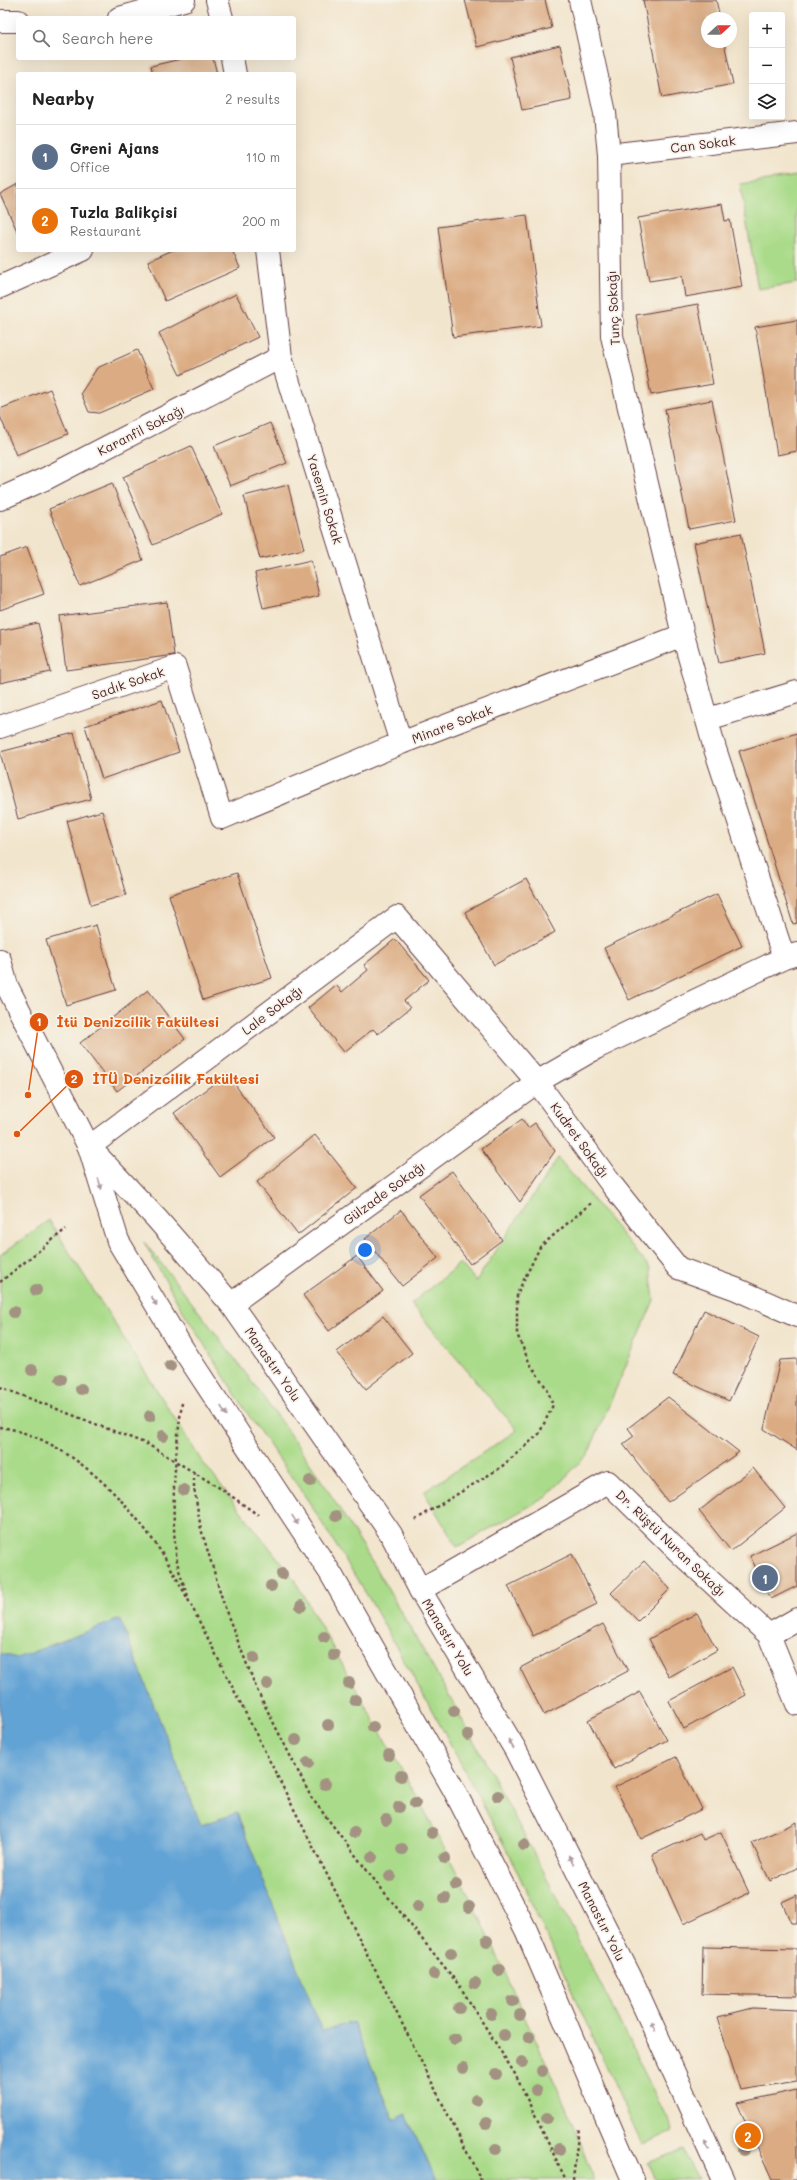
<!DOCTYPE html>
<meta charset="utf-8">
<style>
body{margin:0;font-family:Mali,sans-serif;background:#f2f2f2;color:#222}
.controls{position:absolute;right:12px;top:12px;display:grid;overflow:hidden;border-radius:4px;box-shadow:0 4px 16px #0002}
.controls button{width:36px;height:36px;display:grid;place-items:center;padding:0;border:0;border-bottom:1px solid #e0e0e0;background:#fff;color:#222;font:20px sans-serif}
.compass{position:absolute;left:701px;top:12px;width:36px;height:36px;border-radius:50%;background:#fff;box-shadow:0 4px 16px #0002;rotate:69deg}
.you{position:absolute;left:365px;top:1250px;width:14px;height:14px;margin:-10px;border:3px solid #fff;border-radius:50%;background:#1a73e8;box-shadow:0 0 0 6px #1a73e833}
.badge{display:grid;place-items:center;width:26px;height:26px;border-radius:50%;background:#1f6fb2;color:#fff;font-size:13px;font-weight:700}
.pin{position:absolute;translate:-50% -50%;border:2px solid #fff;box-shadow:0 1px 4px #0006}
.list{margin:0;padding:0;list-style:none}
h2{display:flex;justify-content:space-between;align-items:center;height:52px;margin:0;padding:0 16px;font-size:17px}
h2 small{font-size:13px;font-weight:400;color:#767676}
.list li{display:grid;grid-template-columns:26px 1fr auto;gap:12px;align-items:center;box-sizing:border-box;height:64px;padding:0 16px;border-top:1px solid #e0e0e0}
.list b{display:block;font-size:15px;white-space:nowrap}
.list p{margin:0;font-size:13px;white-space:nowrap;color:#767676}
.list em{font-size:13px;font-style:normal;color:#767676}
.icon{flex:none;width:22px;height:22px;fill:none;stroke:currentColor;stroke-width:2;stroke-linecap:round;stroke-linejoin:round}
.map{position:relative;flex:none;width:797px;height:2180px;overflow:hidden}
.search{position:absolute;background:#fff;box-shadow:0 4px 16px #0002;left:16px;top:16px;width:280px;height:44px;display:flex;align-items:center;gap:10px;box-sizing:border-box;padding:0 14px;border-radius:4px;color:#767676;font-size:15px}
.panel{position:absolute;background:#fff;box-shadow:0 4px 16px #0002;left:16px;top:72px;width:280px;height:180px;border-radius:4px}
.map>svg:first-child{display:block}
.green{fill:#aadb8a;stroke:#7a7d5a}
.water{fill:#62a3d5;stroke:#566180}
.building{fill:#dbac83}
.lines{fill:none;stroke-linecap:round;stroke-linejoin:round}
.minor-casing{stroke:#633d43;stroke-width:24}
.major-casing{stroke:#633d43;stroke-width:24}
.path{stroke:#633d43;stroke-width:2.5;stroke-dasharray:3 3;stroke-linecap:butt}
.minor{stroke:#fff;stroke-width:22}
.major{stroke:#fff;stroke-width:22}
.tree{fill:#a39281}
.oneway{fill:#ae9aa0}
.labels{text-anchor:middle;stroke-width:3.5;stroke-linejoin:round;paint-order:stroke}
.street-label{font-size:13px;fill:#4a1f2b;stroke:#f7f3e8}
.leader{fill:none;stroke:#e0560e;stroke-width:1.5}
.callout-dot{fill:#e0560e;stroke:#f7f3e8;stroke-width:1.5}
.mark-label{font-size:12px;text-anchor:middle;font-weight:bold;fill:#fff}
.callout-label{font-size:14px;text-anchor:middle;font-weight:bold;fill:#e0560e;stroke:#f7f3e8;stroke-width:3.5;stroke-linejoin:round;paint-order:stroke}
</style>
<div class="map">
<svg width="797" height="2180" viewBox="0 0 797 2180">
<rect width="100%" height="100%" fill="#f7f3e8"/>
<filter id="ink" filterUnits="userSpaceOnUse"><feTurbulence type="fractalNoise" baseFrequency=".025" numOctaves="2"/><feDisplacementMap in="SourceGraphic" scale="8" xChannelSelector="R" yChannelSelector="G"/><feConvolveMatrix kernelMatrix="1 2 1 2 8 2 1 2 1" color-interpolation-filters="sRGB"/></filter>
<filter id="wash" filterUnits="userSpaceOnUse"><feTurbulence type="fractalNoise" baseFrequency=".012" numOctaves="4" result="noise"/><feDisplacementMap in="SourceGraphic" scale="16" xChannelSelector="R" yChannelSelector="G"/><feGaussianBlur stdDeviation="0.9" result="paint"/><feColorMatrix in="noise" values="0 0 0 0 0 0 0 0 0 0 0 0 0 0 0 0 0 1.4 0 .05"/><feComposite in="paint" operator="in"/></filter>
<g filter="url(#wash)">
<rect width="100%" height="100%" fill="#f2e5cd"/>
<path class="green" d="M797 176V283L758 289 740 184Z
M558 1158 650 1268 654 1300 588 1454 546 1497 457 1547 424 1492 517 1430 411 1304 460 1263 476 1281Z
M49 1220 201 1460 294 1579 421 1804 477 1911 574 2125 594 2180H436L406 2114 394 2120 353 2022 322 2032 237 1813 201 1825 120 1619 17 1658 0 1653V1255Z
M144 1242C208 1322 271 1404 327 1489 368 1554 406 1620 444 1687 525 1832 600 1981 673 2131L642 2145 512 1860 444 1732 370 1600 309 1502 249 1416 178 1303Z
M683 2149 699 2180H656L648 2163Z"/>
<path class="water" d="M120 1619 201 1825 237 1813 322 2031 353 2022 394 2120 406 2114 436 2180H0V1653L17 1658Z"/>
<g id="blocks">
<path class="building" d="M465 0H545L552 28 477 47Z
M643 0H716L720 18H707V42H724L733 84 662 98Z
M560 45 572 100 522 110 510 57Z
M185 58H213L217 74H153L151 66Z
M18 184V233L0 194Z
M722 204 725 221 730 220 742 287 685 297 682 276 649 281 638 218Z
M527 215 541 326 453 337 438 227Z
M173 250H232L240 268 165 301 148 261Z
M236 294 258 337 180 375 159 333Z
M698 304 713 384 651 395 636 315Z
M797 320V451L777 455 755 327Z
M137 350 154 389 99 413 89 412 81 393 97 368Z
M50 389 68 434 16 455 0 416V409Z
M712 400 736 520 689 529 665 409Z
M270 423 287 463 230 486 214 446Z
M191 446 222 514 153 545 123 477Z
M112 483 143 560 80 586 49 509Z
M288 485 304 549 260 559 244 496Z
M741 533 765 653 719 663 694 543Z
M27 547 44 594 0 610V557Z
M311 560 319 596 263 608 255 573Z
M167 602 174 655 66 670 59 616Z
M38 623 50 672 0 683V631Z
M162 700 179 752 102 779 85 726Z
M74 733 91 799 18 819 0 752Z
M797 733V923L793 924 739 751Z
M102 811 126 895 91 905 67 821Z
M237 873 272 978 203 1000 169 895Z
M526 879 555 932 494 965 465 912Z
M717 894 742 946 629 1000 604 948Z
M96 925 116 990 66 1005 46 940Z
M395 939 429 980 404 1001 410 1008 378 1034 373 1029 344 1052 308 1008 336 985 342 992 368 970 364 965Z
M148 990 185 1039 117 1091 80 1043Z
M227 1074 274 1137 220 1177 174 1113Z
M522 1119 528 1128 535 1123 555 1151 520 1202 481 1149Z
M315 1135 357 1188 298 1235 257 1182Z
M452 1171 502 1240 470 1264 419 1195Z
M401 1210 438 1258 402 1286 365 1239Z
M357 1256 383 1291 329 1331 303 1295Z
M704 1310 759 1337 729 1401 673 1375Z
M383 1316 412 1353 366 1389 337 1352Z
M797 1359V1450L764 1429 780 1360Z
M668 1397 739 1452 668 1502 623 1444 634 1436 628 1428Z
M753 1468 785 1508 731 1551 699 1511Z
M797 1533V1586L771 1599 750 1556Z
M572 1554 597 1604 533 1636 508 1586Z
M644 1561 670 1589 638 1621 611 1593Z
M697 1613 717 1650 669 1677 649 1639Z
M603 1624 628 1671 544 1715 520 1668Z
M732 1667 746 1695 684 1729 669 1701Z
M640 1692 667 1740 614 1769 588 1720Z
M676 1757 702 1809 641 1839 615 1787Z
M797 1822V1868L770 1881 752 1843Z
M721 1832 749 1893 683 1924 652 1855 700 1833 703 1840Z
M797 1895V1923H791L782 1902Z
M703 1947 797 1949V1996L702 1994Z
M753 2008 797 2010V2081L740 2090 717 2017Z
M797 2090V2180H772L737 2103Z"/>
</g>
</g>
<g filter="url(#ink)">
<use href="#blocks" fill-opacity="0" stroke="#633d43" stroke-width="1"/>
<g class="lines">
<defs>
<path id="minor" d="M217 0 222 18
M580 0 605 113 609 155 612 336 683 635 715 749 784 958 797 954
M119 18 184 0
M0 21H18
M232 58 235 74
M609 155 797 133
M268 250 281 357 401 743
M0 287 83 250
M0 499 47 478 281 357
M708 719 797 692
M0 727 175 667 222 818 401 743 683 635
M89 1147 397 917 537 1082 612 1185 678 1268 736 1289 797 1316
M231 1304 537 1082 596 1048 784 958
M420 1590 608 1482 682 1555 769 1635 797 1704
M769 1635 797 1619"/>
<path id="major" d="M0 960 7 986 89 1147 118 1241 181 1346 331 1574 453 1788 526 1930 633 2180
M92 1150 157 1219 231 1304 391 1534 420 1590 515 1749 630 1976 723 2180"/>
</defs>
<use href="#minor" class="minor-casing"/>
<use href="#major" class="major-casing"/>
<path class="path" d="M0 1282 66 1229
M0 1387 147 1444 223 1490 258 1515
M182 1403C175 1452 170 1513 177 1561 179 1573 184 1585 188 1596
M0 1427C67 1437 128 1500 163 1555 173 1570 181 1587 190 1603L481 2180
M194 1472V1488L201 1529 226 1611 257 1690 311 1797 372 1877 459 1985 515 2074 566 2180
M415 1520 500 1468 539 1434 553 1405 547 1389 530 1364 517 1334V1294L540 1247 591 1203
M573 2180 579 2127"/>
<use href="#minor" class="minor"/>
<use href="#major" class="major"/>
</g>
<g class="tree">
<circle cx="36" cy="1290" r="6"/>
<circle cx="14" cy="1312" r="6"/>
<circle cx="170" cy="1366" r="6"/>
<circle cx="32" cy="1370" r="6"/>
<circle cx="61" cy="1379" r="6"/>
<circle cx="81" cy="1389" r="6"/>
<circle cx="150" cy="1416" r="6"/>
<circle cx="163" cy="1436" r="6"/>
<circle cx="310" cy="1481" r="6"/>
<circle cx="184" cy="1490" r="6"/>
<circle cx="336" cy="1516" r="6"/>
<circle cx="282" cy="1574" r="6"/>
<circle cx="271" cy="1586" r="6"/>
<circle cx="301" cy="1606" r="6"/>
<circle cx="324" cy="1637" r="6"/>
<circle cx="334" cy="1655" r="6"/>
<circle cx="254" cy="1658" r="6"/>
<circle cx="349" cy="1683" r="6"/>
<circle cx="267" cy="1684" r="6"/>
<circle cx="355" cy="1700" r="6"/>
<circle cx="454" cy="1711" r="6"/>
<circle cx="328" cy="1725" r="6"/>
<circle cx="373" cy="1727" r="6"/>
<circle cx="468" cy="1735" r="6"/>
<circle cx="296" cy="1740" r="6"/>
<circle cx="389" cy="1755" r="6"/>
<circle cx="308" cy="1763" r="6"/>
<circle cx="401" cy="1776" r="6"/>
<circle cx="325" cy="1784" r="6"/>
<circle cx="498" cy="1796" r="6"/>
<circle cx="415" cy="1803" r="6"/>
<circle cx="399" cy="1807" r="6"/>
<circle cx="386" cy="1820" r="6"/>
<circle cx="354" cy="1832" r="6"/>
<circle cx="432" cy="1833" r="6"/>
<circle cx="524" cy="1845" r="6"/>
<circle cx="402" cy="1849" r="6"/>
<circle cx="372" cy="1857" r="6"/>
<circle cx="445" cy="1858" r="6"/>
<circle cx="390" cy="1876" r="6"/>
<circle cx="456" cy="1885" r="6"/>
<circle cx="445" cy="1898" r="6"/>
<circle cx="418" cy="1906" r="6"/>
<circle cx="469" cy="1907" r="6"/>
<circle cx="487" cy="1941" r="6"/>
<circle cx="451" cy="1953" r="6"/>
<circle cx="499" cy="1970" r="6"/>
<circle cx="434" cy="1974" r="6"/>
<circle cx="475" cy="1983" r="6"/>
<circle cx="513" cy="2001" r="6"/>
<circle cx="459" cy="2008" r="6"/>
<circle cx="491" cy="2014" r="6"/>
<circle cx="520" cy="2015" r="6"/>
<circle cx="504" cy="2035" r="6"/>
<circle cx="529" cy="2037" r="6"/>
<circle cx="455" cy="2039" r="6"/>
<circle cx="522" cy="2062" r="6"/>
<circle cx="463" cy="2068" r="6"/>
<circle cx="542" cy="2071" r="6"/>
<circle cx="496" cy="2074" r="6"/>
<circle cx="536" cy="2090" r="6"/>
<circle cx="476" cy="2100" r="6"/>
<circle cx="547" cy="2118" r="6"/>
<circle cx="486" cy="2123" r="6"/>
<circle cx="496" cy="2149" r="6"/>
<circle cx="559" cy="2149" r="6"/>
<circle cx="743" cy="2150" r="6"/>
</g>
<defs><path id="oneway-solid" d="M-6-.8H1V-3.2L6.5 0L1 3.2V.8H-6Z"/></defs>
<g class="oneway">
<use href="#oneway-solid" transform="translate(100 1184) rotate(73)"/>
<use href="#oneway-solid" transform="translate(154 1301) rotate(59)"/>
<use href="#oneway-solid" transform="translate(224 1411) rotate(57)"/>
<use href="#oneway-solid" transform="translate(295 1520) rotate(57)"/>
<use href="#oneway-solid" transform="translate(511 1744) rotate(-120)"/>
<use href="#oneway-solid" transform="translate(571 1860) rotate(-117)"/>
<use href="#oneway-solid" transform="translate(653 2026) rotate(-115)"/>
<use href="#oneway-solid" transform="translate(707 2145) rotate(-115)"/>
</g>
</g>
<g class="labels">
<g class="street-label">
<text transform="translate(703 144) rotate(-7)" y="5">Can Sokak</text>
<text transform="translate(613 308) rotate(-93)" y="5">Tunç Sokağı</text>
<text transform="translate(141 430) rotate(-27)" y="5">Karanfil Sokağı</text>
<text transform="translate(325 499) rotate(73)" y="5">Yasemin Sokak</text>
<text transform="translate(128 683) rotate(-19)" y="5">Sadık Sokak</text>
<text transform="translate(452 724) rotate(-21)" y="5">Minare Sokak</text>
<text transform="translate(272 1010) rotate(-37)" y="5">Lale Sokağı</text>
<text transform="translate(580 1140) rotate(54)" y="5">Kudret Sokağı</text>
<text transform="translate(384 1193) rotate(-36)" y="5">Gülzade Sokağı</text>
<text transform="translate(273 1364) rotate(55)" y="5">Manastır Yolu</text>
<text transform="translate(671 1543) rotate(44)" y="5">Dr. Rüştü Nuran Sokağı</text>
<text transform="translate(448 1637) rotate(59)" y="5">Manastır Yolu</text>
<text transform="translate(602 1921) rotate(63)" y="5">Manastır Yolu</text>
</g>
</g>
<path class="leader" d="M28 1095L39 1022M17 1134L74 1079"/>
<g class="callout-dot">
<circle cx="28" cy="1095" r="4"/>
<circle cx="17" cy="1134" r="4"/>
<circle cx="39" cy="1022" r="10"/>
<circle cx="74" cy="1079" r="10"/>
</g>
<g class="mark-label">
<text x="39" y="1026">1</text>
<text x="74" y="1083">2</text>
</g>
<g class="callout-label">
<text x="138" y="1027">İtü Denizcilik Fakültesi</text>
<text x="176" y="1084">İTÜ Denizcilik Fakültesi</text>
</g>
</svg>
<div class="controls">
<button>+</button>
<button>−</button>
<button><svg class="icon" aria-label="layers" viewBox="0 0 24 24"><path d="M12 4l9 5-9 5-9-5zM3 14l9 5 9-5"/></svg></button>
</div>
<svg class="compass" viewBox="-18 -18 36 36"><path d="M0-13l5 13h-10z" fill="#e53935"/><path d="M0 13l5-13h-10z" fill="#767676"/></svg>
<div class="you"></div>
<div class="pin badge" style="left:765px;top:1578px;background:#5c6f8a">1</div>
<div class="pin badge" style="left:748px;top:2136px;background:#e8710a">2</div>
<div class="search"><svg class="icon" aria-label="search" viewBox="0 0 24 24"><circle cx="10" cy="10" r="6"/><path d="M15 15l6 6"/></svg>Search here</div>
<section class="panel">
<h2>Nearby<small>2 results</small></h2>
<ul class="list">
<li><span class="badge" style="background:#5c6f8a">1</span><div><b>Greni̇ Ajans</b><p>Office</p></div><em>110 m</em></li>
<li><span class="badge" style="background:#e8710a">2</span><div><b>Tuzla Balikçisi</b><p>Restaurant</p></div><em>200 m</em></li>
</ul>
</section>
</div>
